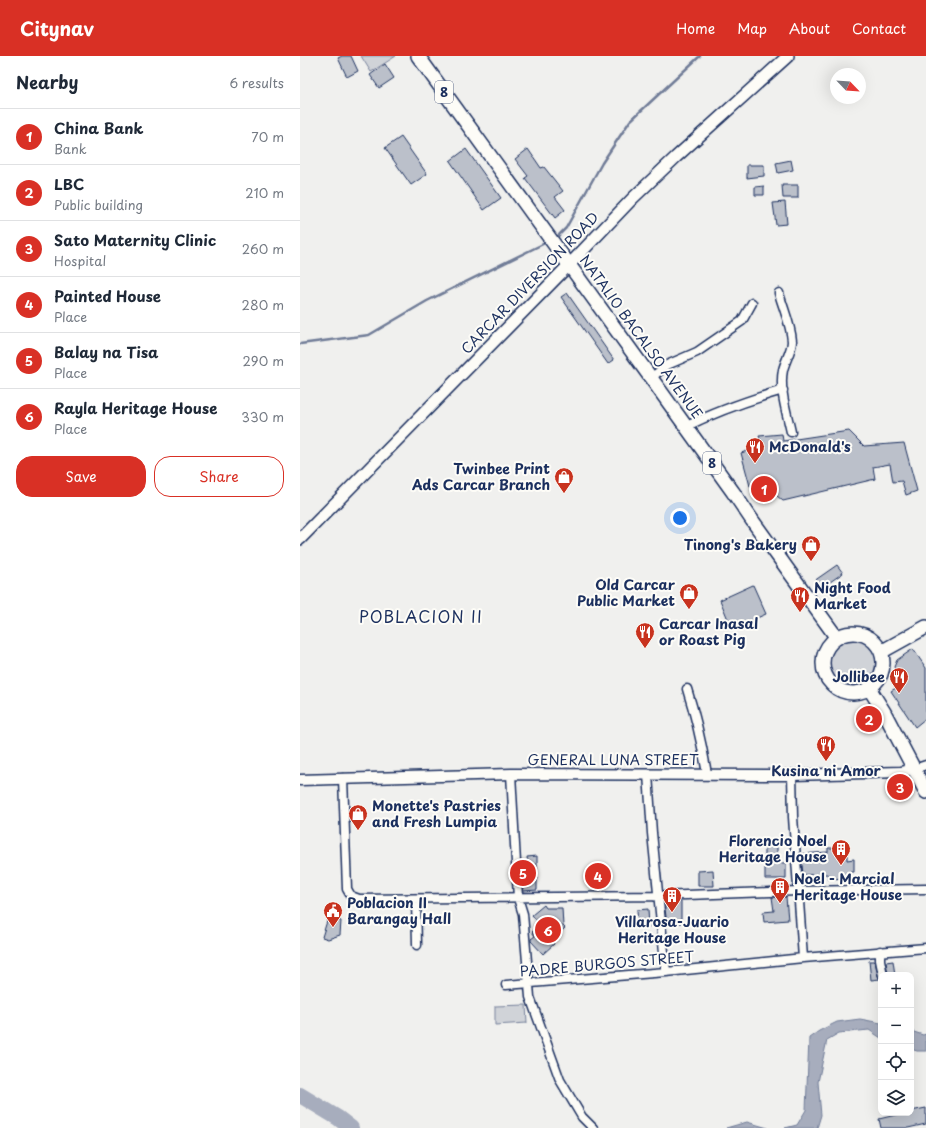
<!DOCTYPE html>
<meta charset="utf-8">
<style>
body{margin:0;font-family:"Playpen Sans",sans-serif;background:#f6f6f7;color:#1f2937}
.controls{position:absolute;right:12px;bottom:12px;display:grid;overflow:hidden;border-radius:8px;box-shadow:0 4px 16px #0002}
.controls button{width:36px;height:36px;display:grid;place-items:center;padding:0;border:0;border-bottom:1px solid #e0e1e3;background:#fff;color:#1f2937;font:20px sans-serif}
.compass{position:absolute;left:530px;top:12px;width:36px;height:36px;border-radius:50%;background:#fff;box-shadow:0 4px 16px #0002;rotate:115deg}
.you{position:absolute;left:380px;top:462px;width:14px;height:14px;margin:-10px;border:3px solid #fff;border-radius:50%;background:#1a73e8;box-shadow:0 0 0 6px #1a73e833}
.badge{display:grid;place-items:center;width:26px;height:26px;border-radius:50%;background:#d93025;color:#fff;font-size:13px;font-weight:700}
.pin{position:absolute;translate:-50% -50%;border:2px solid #fff;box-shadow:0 1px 4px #0006}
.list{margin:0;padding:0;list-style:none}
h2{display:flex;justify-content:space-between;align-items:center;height:52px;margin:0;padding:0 16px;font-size:17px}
h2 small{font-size:13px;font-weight:400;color:#747a83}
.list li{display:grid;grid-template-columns:26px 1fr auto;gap:12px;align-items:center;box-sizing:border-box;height:56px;padding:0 16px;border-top:1px solid #e0e1e3}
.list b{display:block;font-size:15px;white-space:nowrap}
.list p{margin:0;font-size:13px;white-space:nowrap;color:#747a83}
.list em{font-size:13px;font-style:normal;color:#747a83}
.actions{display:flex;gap:8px;padding:12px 16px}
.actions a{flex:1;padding:9px 0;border:1px solid #d93025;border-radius:16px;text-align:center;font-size:14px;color:#d93025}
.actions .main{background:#d93025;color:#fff}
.icon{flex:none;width:22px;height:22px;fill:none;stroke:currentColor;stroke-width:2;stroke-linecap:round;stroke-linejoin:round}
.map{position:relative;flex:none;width:626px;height:1072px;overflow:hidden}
header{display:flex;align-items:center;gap:24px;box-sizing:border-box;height:56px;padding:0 20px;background:#d93025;color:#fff}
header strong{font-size:19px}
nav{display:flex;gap:22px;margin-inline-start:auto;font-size:14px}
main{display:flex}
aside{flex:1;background:#fff}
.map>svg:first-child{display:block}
.green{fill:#d0d3d8;stroke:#76819b}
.water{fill:#a7adbd;stroke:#6f7b97}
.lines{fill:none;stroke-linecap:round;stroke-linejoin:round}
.stream{stroke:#6f7b97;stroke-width:2.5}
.river{stroke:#a7adbd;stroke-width:16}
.building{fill:#bbc0ca;stroke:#1b2f5e}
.minor-casing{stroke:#1b2f5e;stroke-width:11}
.tertiary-casing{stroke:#1b2f5e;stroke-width:13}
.secondary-casing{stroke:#1b2f5e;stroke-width:14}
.trunk-casing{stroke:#1b2f5e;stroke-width:16}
.minor{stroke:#fdfcf7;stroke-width:8}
.tertiary{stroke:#fdfcf7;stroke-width:10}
.secondary{stroke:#fdfcf7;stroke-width:11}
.trunk{stroke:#fdfcf7;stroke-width:13}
.labels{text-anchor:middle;stroke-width:4;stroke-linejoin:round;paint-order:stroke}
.shield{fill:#fdfcf7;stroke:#5f6c8c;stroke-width:1}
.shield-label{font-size:13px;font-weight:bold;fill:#1b2f5e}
.street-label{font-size:14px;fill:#1b2f5e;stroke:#fdfcf7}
.poi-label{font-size:14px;font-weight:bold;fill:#1b2f5e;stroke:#fdfcf7;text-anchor:start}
.quarter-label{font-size:16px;letter-spacing:1px;fill:#1b2f5e;stroke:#fdfcf7}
</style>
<header>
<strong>Citynav</strong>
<nav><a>Home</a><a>Map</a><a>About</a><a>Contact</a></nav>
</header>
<main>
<aside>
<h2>Nearby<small>6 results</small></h2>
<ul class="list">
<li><span class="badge">1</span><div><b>China Bank</b><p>Bank</p></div><em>70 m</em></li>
<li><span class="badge">2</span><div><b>LBC</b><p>Public building</p></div><em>210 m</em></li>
<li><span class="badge">3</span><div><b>Sato Maternity Clinic</b><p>Hospital</p></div><em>260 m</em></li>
<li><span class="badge">4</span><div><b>Painted House</b><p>Place</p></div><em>280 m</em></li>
<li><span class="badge">5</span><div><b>Balay na Tisa</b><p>Place</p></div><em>290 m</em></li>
<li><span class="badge">6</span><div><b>Rayla Heritage House</b><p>Place</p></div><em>330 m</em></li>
</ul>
<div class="actions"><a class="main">Save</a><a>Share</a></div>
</aside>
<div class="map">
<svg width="626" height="1072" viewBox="0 0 626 1072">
<rect width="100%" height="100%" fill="#f0f0ee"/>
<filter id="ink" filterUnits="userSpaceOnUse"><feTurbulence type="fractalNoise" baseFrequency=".025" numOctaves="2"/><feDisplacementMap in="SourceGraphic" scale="8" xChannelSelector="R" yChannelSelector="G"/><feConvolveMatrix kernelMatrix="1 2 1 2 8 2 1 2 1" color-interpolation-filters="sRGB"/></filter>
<g filter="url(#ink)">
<path class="green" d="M61 0H96L71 16Z
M526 607a27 27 0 1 1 54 0a27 27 0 1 1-54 0Z
M226 949 227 967 195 969V950Z"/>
<path class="water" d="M560 963 581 967V982L569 974 539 977 527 984 518 1026 521 1059 517 1072H485L497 1069 506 1054 509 982 519 975 537 966Z
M611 975 623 979 626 978V995H617L611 993Z
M447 1066 468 1072H426Z"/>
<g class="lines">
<path class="stream" d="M255 183 266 172 302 107 330 65 400 0
M0 288 69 279 127 245 247 186"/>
<path class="river" d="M0 1039 38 1062 51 1072"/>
</g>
<path class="building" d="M42 0H51L58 15 47 21 38 2Z
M85 8 94 22 79 32 70 19Z
M101 81 127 118 111 129 85 92Z
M166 93 201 142 184 154 150 105Z
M228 93 241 112 244 111 263 135 255 141 265 154 255 162 225 122 228 120 215 103Z
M491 104 493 114 478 117 476 107Z
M447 109H464V120L447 122Z
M482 129H498V142H483Z
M464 130V139H455V131Z
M485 146 487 168 476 169 473 147Z
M267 237 314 304 308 308 261 241Z
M549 375 564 390 604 387 617 435 606 439 602 425 593 426 590 408 573 411 575 423 483 445 464 429 450 430 441 397 462 390 459 380 482 378 483 385Z
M537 509 543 517 520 533 514 525Z
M453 529 466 558 432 573 420 544Z
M613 593 626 612V662L615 671 591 635 604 627 594 611 597 604Z
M465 787H477V807H486V823H465Z
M528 792H547V804L554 803V816H548V822L528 823V818L503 819 501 798 528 796Z
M237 800V834L223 835 222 809H228L227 801Z
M413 814 414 830H398V815Z
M472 841H486L488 864 464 866 463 856 474 855Z
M381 845V867L367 868 364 846Z
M244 849 246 852H262L263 870 265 872 251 884 254 888 243 898 231 885V883L235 880 232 876 240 868 232 859Z
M348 853 349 871H338L337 854Z
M28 862 41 865 40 879 28 883 22 881Z
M569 905H575L578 920 580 923 571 924Z
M593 905 595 919H588L586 906Z
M626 1052V1068L608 1072H581L579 1063 604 1057H611V1055Z"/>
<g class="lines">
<defs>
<path id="minor" d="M479 237C483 252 491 269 492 285 492 294 485 305 483 314 479 334 487 357 491 376
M351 322 367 309 397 296 442 265 452 247
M385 371C417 355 449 344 483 334
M387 633C396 661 402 689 407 718
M614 713 626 709
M211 718 218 842 223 858 230 941 260 1024 282 1061 293 1072
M348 718 352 777 366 916
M492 719 493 761 503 902
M43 722 47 833 51 840 59 843 359 840 498 835 626 833
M116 843 117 889
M580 895V904L583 919
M206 929 366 916 503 902 626 892"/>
<path id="tertiary" d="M0 724 211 718 492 719 601 716 614 713"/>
<path id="secondary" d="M0 483 269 209 333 142 376 101 488 0"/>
<path id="trunk" d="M118 0 351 322 433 436 452 464 537 582
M523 607a30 30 0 1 1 60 0a30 30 0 1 1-60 0Z
M581 596 626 571
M569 632 584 656 626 736"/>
</defs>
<use href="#minor" class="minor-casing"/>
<use href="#tertiary" class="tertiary-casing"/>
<use href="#secondary" class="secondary-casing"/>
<use href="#trunk" class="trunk-casing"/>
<use href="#minor" class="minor"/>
<use href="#tertiary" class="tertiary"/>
<use href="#secondary" class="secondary"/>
<use href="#trunk" class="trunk"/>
</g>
</g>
<defs>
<symbol id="restaurant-pin" viewBox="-11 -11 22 30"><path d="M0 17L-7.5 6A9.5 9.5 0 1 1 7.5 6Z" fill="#c8321e" stroke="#fdfcf7"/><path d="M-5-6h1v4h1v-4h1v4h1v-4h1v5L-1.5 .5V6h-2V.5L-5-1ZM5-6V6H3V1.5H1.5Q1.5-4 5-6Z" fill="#fff"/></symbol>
<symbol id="shop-pin" viewBox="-11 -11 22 30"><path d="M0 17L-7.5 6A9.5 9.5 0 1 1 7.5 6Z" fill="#c8321e" stroke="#fdfcf7"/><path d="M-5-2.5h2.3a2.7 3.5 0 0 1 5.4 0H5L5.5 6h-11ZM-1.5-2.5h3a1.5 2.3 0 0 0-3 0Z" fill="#fff"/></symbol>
<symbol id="building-pin" viewBox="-11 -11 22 30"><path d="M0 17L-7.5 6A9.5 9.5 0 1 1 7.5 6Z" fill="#c8321e" stroke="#fdfcf7"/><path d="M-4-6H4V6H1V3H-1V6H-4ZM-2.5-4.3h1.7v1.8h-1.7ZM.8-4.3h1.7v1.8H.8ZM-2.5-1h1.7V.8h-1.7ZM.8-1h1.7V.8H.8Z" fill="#fff"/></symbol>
<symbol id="civic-pin" viewBox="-11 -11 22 30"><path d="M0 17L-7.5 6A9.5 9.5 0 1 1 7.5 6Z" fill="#c8321e" stroke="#fdfcf7"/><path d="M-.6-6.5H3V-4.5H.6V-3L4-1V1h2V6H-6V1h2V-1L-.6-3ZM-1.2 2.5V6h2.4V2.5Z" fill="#fff"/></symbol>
</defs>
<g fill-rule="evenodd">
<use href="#restaurant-pin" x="444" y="380" width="22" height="30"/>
<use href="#shop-pin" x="253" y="410" width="22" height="30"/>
<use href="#shop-pin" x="500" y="478" width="22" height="30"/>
<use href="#shop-pin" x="378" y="526" width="22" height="30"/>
<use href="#restaurant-pin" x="489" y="529" width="22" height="30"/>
<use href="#restaurant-pin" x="334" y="565" width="22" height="30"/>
<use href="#restaurant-pin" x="588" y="610" width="22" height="30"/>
<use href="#restaurant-pin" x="515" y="678" width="22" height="30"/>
<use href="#shop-pin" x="47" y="747" width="22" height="30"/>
<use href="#building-pin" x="530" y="782" width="22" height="30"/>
<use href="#building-pin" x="469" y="820" width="22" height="30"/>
<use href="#building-pin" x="361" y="829" width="22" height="30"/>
<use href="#civic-pin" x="22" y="844" width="22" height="30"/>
</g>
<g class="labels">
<g class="shield">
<rect x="135" y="25" width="18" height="22" rx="3"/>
<rect x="403" y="396" width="18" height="22" rx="3"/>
</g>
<g class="shield-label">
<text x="144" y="41">8</text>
<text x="412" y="412">8</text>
</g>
<g class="street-label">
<text transform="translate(230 227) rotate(-46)" y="5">CARCAR DIVERSION ROAD</text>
<text transform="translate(341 281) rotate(54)" y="5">NATALIO BACALSO AVENUE</text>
<text x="313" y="709">GENERAL LUNA STREET</text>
<text transform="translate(307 908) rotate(-5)" y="5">PADRE BURGOS STREET</text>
</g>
<g class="poi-label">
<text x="469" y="396">McDonald's</text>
<text x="250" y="418" text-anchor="end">Twinbee Print<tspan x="250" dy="16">Ads Carcar Branch</tspan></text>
<text x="497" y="494" text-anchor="end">Tinong's Bakery</text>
<text x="375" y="534" text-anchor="end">Old Carcar<tspan x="375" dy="16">Public Market</tspan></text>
<text x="514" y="537">Night Food<tspan x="514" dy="16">Market</tspan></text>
<text x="359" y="573">Carcar Inasal<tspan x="359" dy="16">or Roast Pig</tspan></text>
<text x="585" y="626" text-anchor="end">Jollibee</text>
<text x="526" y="720" text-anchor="middle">Kusina ni Amor</text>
<text x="72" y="755">Monette's Pastries<tspan x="72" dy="16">and Fresh Lumpia</tspan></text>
<text x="527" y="790" text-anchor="end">Florencio Noel<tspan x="527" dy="16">Heritage House</tspan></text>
<text x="494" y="828">Noel - Marcial<tspan x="494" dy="16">Heritage House</tspan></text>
<text x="47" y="852">Poblacion II<tspan x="47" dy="16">Barangay Hall</tspan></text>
<text x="372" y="871" text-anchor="middle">Villarosa-Juario<tspan x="372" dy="16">Heritage House</tspan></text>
</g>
<g class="quarter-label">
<text x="121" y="567">POBLACION II</text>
</g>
</g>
</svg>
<div class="controls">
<button>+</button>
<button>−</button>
<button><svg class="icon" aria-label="locate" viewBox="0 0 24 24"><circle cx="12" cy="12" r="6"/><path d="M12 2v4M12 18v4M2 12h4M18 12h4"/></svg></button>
<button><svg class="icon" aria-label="layers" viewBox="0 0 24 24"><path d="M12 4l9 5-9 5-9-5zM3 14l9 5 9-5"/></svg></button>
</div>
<svg class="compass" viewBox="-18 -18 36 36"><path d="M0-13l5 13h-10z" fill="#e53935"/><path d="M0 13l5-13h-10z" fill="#747a83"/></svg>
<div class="you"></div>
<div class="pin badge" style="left:464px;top:433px">1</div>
<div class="pin badge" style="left:569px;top:663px">2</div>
<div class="pin badge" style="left:600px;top:731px">3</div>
<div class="pin badge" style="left:298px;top:820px">4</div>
<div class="pin badge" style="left:223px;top:817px">5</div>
<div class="pin badge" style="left:248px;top:874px">6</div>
</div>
</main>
